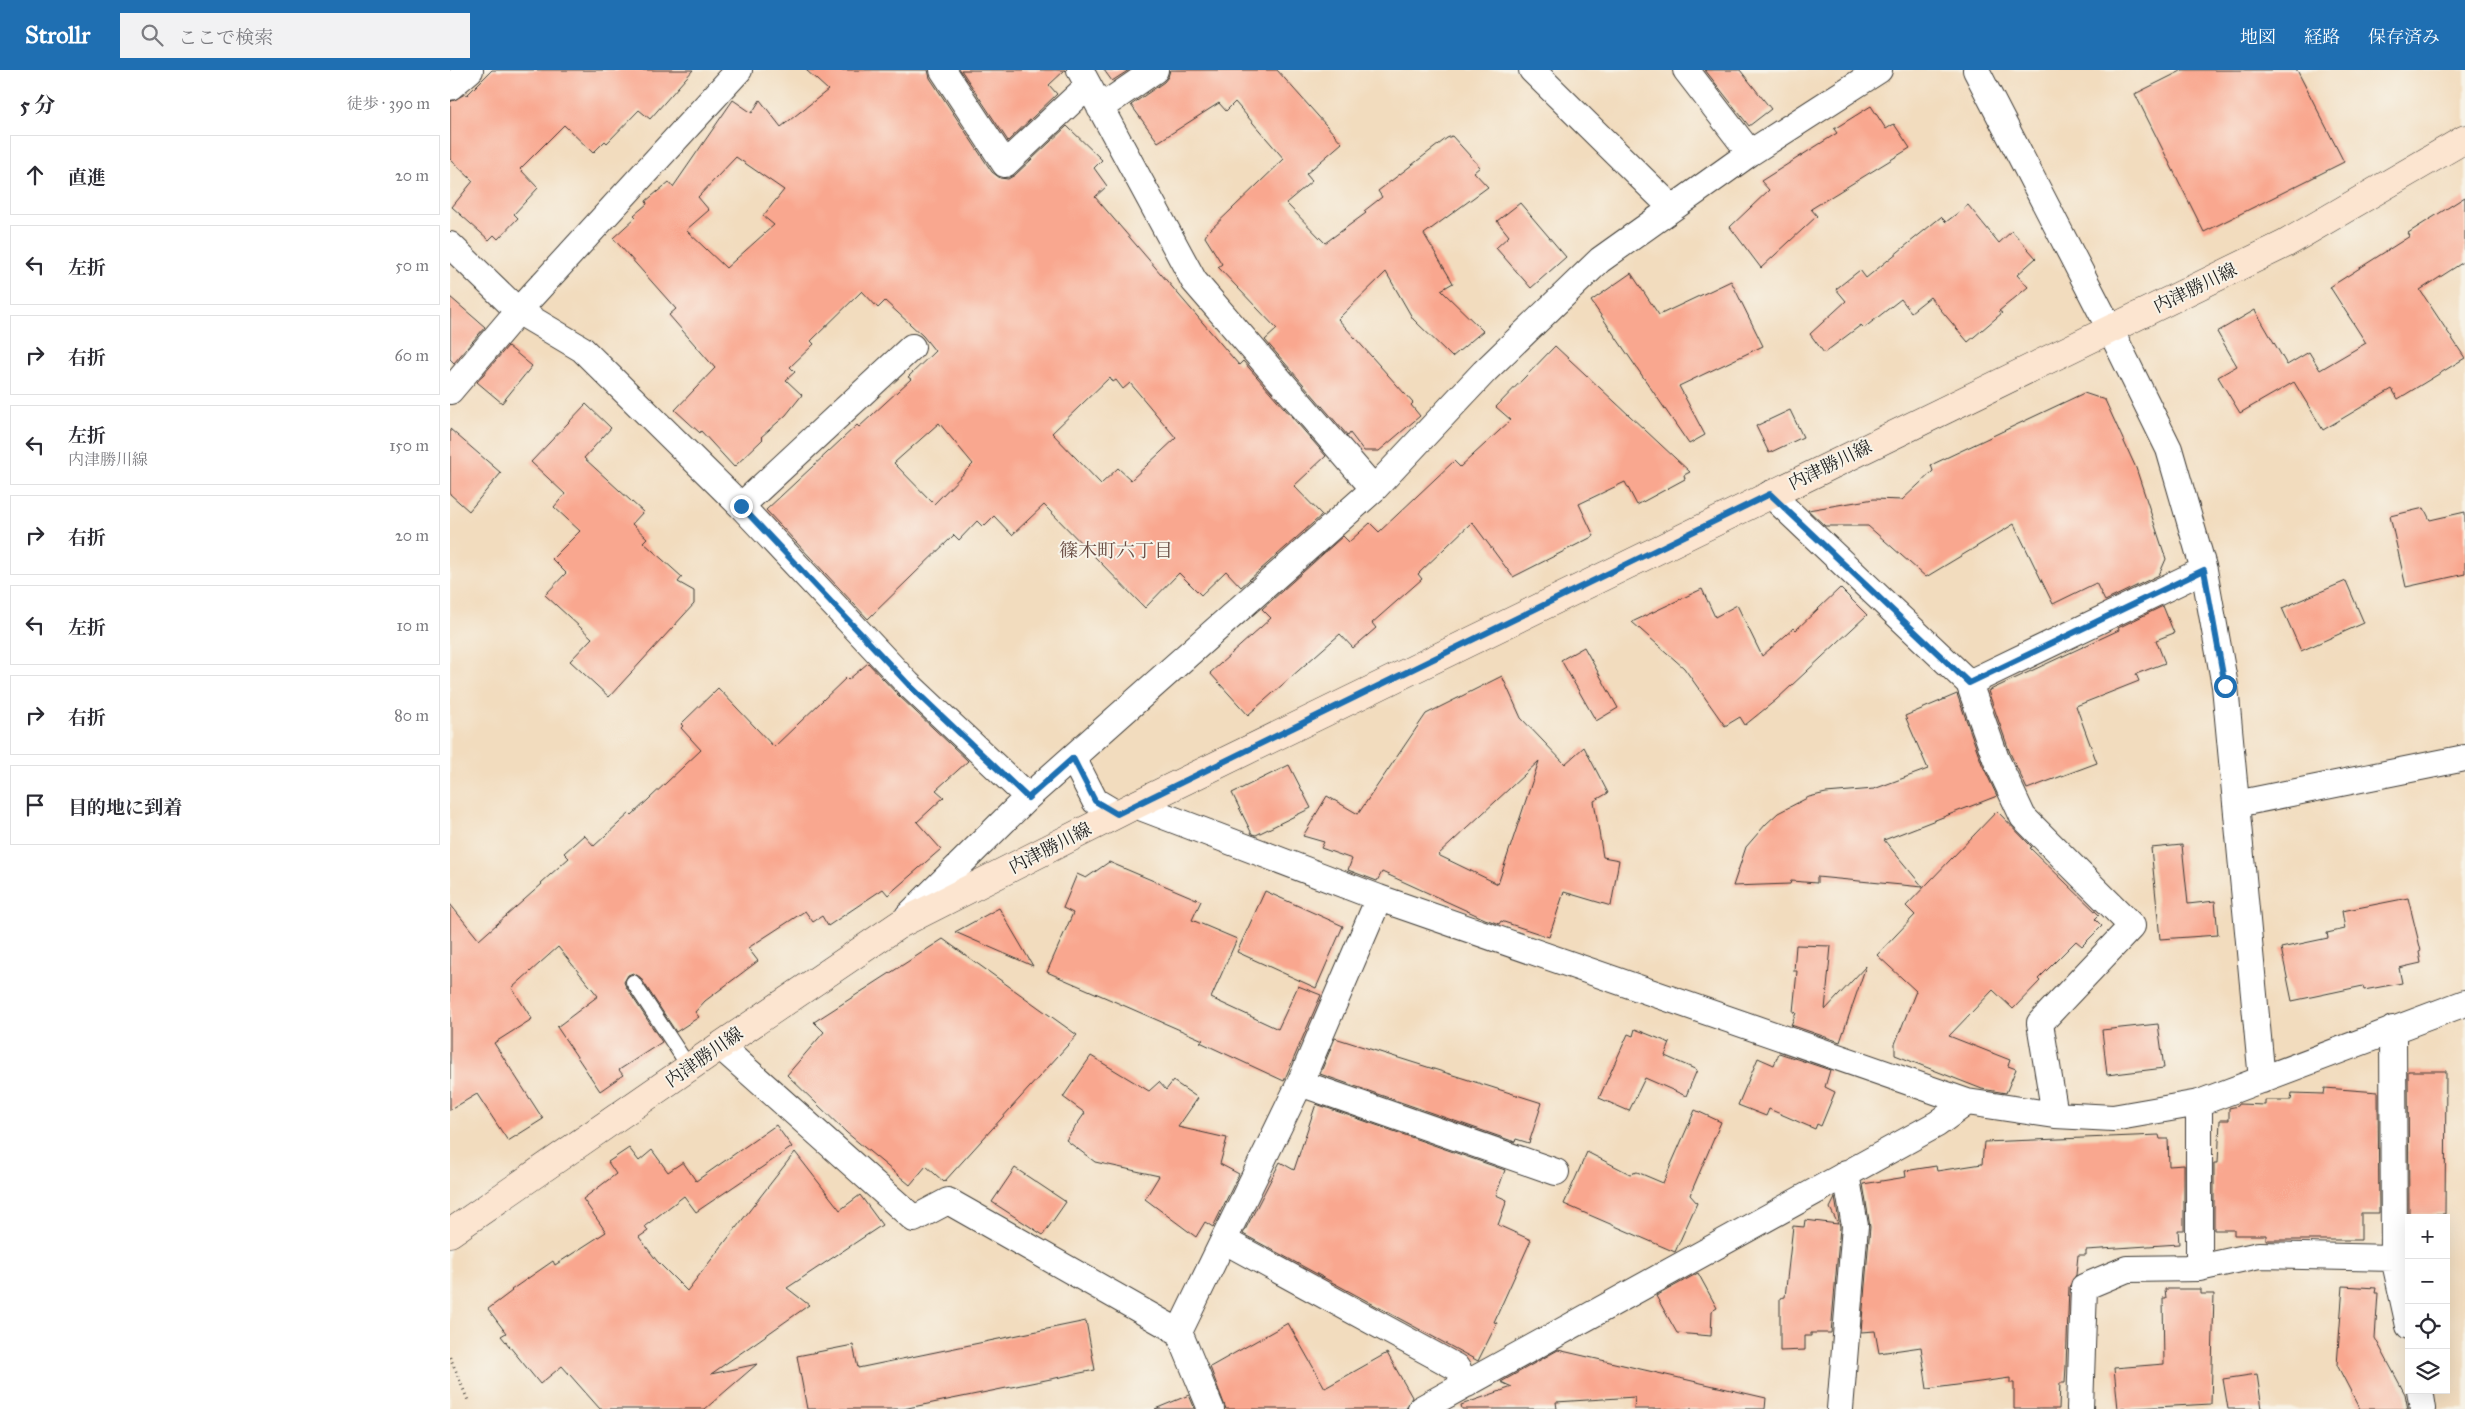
<!DOCTYPE html>
<html lang="ja">
<meta charset="utf-8">
<style>
body{margin:0;font-family:"IM FELL Great Primer","Noto Serif JP",serif;background:#f2f2f3;color:#2b2b33}
.controls{position:absolute;right:15px;bottom:15px;display:grid;overflow:hidden;border-radius:0px;box-shadow:0 5px 20px #0002}
.controls button{width:45px;height:45px;display:grid;place-items:center;padding:0;border:0;border-bottom:1px solid #e1e1e2;background:#fff;color:#2b2b33;font:25px sans-serif}
.stop{position:absolute;width:15px;height:15px;margin:-11px;border:4px solid #1f6fb2;border-radius:50%;background:#fff}
.stop.end{background:#1f6fb2;border-color:#fff;box-shadow:0 1px 5px #0008}
.list{margin:0;padding:0;list-style:none}
h2{display:flex;justify-content:space-between;align-items:center;height:65px;margin:0;padding:0 20px;font-size:21px}
h2 small{font-size:16px;font-weight:400;color:#7c7c81}
.list li{display:grid;grid-template-columns:32px 1fr auto;gap:15px;align-items:center;box-sizing:border-box;height:80px;margin:0 10px 10px;padding:0 10px;border:1px solid #e1e1e2;border-radius:0px}
.list b{display:block;font-size:19px;white-space:nowrap}
.list p{margin:0;font-size:16px;white-space:nowrap;color:#7c7c81}
.list em{font-size:16px;font-style:normal;color:#7c7c81}
.icon{flex:none;width:28px;height:28px;fill:none;stroke:currentColor;stroke-width:2;stroke-linecap:round;stroke-linejoin:round}
.map{position:relative;flex:none;width:2015px;height:1339px;overflow:hidden}
header{display:flex;align-items:center;gap:30px;box-sizing:border-box;height:70px;padding:0 25px;background:#1f6fb2;color:#fff}
header strong{font-size:24px}
nav{display:flex;gap:28px;margin-inline-start:auto;font-size:18px}
.search{width:350px;height:45px;background:#f2f2f3;display:flex;align-items:center;gap:12px;box-sizing:border-box;padding:0 18px;border-radius:0px;color:#7c7c81;font-size:19px}
main{display:flex}
aside{flex:1;background:#fff}
.map>svg:first-child{display:block}
.building{fill:#f9a78f;fill-rule:evenodd}
.lines{fill:none;stroke-linecap:round;stroke-linejoin:round}
.service-casing{stroke:#3c3934;stroke-width:16}
.minor-casing{stroke:#3c3934;stroke-width:28}
.secondary-casing{stroke:#3c3934;stroke-width:29}
.path{stroke:#3c3934;stroke-width:3;stroke-dasharray:1 4;stroke-linecap:butt}
.service{stroke:#fff;stroke-width:14}
.minor{stroke:#fff;stroke-width:26}
.secondary{stroke:#fce5d0;stroke-width:28}
.route{stroke:#1f6fb2;stroke-width:6}
.labels{text-anchor:middle;stroke-width:4;stroke-linejoin:round;paint-order:stroke}
.street-label{font-size:18px;fill:#1c1c1c;stroke:#f7f3e8}
.neighbourhood-label{font-size:19px;fill:#694d44;stroke:#f7f3e8}
</style>
<header>
<strong>Strollr</strong>
<div class="search"><svg class="icon" aria-label="search" viewBox="0 0 24 24"><circle cx="10" cy="10" r="6"/><path d="M15 15l6 6"/></svg>ここで検索</div>
<nav><a>地図</a><a>経路</a><a>保存済み</a></nav>
</header>
<main>
<aside>
<h2>5 分<small>徒歩 · 390 m</small></h2>
<ul class="list">
<li><svg class="icon" aria-label="ahead" viewBox="0 0 24 24"><path d="M12 20V5M6 11l6-6 6 6"/></svg><div><b>直進</b></div><em>20 m</em></li>
<li><svg class="icon" aria-label="left" viewBox="0 0 24 24"><path d="M17 20v-9H6M10 6l-5 5 5 5"/></svg><div><b>左折</b></div><em>50 m</em></li>
<li><svg class="icon" aria-label="right" viewBox="0 0 24 24"><path d="M7 20v-9h11M14 6l5 5-5 5"/></svg><div><b>右折</b></div><em>60 m</em></li>
<li><svg class="icon" aria-label="left" viewBox="0 0 24 24"><path d="M17 20v-9H6M10 6l-5 5 5 5"/></svg><div><b>左折</b><p>内津勝川線</p></div><em>150 m</em></li>
<li><svg class="icon" aria-label="right" viewBox="0 0 24 24"><path d="M7 20v-9h11M14 6l5 5-5 5"/></svg><div><b>右折</b></div><em>20 m</em></li>
<li><svg class="icon" aria-label="left" viewBox="0 0 24 24"><path d="M17 20v-9H6M10 6l-5 5 5 5"/></svg><div><b>左折</b></div><em>10 m</em></li>
<li><svg class="icon" aria-label="right" viewBox="0 0 24 24"><path d="M7 20v-9h11M14 6l5 5-5 5"/></svg><div><b>右折</b></div><em>80 m</em></li>
<li><svg class="icon" aria-label="arrive" viewBox="0 0 24 24"><path d="M6 21V4h12l-3 4 3 4H6"/></svg><div><b>目的地に到着</b></div></li>
</ul>
</aside>
<div class="map">
<svg width="2015" height="1339" viewBox="0 0 2015 1339">
<rect width="100%" height="100%" fill="#f7f3e8"/>
<filter id="ink" filterUnits="userSpaceOnUse"><feTurbulence type="fractalNoise" baseFrequency=".02" numOctaves="2"/><feDisplacementMap in="SourceGraphic" scale="10" xChannelSelector="R" yChannelSelector="G"/><feConvolveMatrix kernelMatrix="1 2 1 2 8 2 1 2 1" color-interpolation-filters="sRGB"/></filter>
<filter id="wash" filterUnits="userSpaceOnUse"><feTurbulence type="fractalNoise" baseFrequency=".0096" numOctaves="4" result="noise"/><feDisplacementMap in="SourceGraphic" scale="20" xChannelSelector="R" yChannelSelector="G"/><feGaussianBlur stdDeviation="1.12" result="paint"/><feColorMatrix in="noise" values="0 0 0 0 0 0 0 0 0 0 0 0 0 0 0 0 0 1.4 0 .05"/><feComposite in="paint" operator="in"/></filter>
<g filter="url(#wash)">
<rect width="100%" height="100%" fill="#f2dcbe"/>
<g id="blocks">
<path class="building" d="M42 0H243L200 49 189 40 157 73 155 71 143 83 114 55 70 99 88 118 64 144 68 148 48 169 44 165 39 170 2 137 23 111 0 89V32L15 24 17 25Z
M356 0H478L480 8 542 102 550 108 558 109 565 105 617 56 652 90 644 98 657 116 645 127 789 295 793 291 876 386 844 416 872 445 791 517 776 501 751 525 729 503 695 538 594 435 562 465 544 446 533 457 527 451 509 470 504 465 418 549 316 440 407 355 409 357 461 309 458 307 485 281 473 266 435 231 428 238 412 221 361 271 364 274 340 297 345 302 336 310 352 325 336 345 311 367 313 369 284 397 251 361 250 363 225 340 265 298 219 245 226 239 163 168 186 147 184 145 197 134 196 131 219 112 223 117 283 30 302 43 310 30 331 57 378 20ZM286 87 334 120 313 146 324 155 276 198 236 160 259 140 248 127ZM660 307 663 312 666 310 673 319 680 313 726 368 681 410 668 398 651 414 602 363ZM489 353 523 394 484 434 444 393Z
M511 0H615L599 15 607 24 558 71Z
M654 0H679L662 11Z
M720 0H827L892 73 856 104 862 111 836 133 875 173 916 143 914 141 932 127 928 121 997 68 1002 66 1030 97 1024 102 1038 117 974 164 1003 213 991 220 1033 261 1002 287 963 249 936 202 888 249 963 333 961 335 970 346 929 381H914L900 363 898 366 815 270 827 259 768 197 772 194 755 167 757 163 834 89 785 32 776 41 769 33 708 72 681 35 714 12 718 7Z
M1255 0H1290L1321 39 1299 56Z
M1733 0H1847L1894 92 1754 162 1685 24Z
M1421 36 1436 59 1444 54 1460 78 1361 139 1367 146 1311 198 1280 157 1319 120 1311 111 1387 63 1384 59Z
M2015 127V191L1970 220 2015 288 1948 329 1942 319 1873 360 1844 312 1790 343 1768 307 1787 296 1767 262 1805 240 1837 295 1859 282 1870 300 1916 273 1880 217 1960 166 1958 163Z
M1070 133 1116 187 1081 218 1046 178 1059 166 1047 151Z
M1518 135 1549 173 1562 161 1586 188 1567 205 1578 217 1549 241 1552 243 1518 272 1480 227 1461 242 1451 229 1414 258 1411 255 1374 283 1360 264 1396 231 1386 219 1410 200 1416 208 1491 147 1496 152Z
M1181 203 1209 245 1281 211 1313 276 1229 316 1255 365 1239 374 1141 231Z
M0 227 35 257 4 293 0 289Z
M58 276 82 296 52 333 27 312Z
M1105 276 1240 402 1234 405 1235 409 1187 435 1175 412 1129 434 1144 466 1063 507 1022 452 968 504 972 509 922 553 926 558 903 578 890 564 798 645 760 603 821 548 812 539 893 466 899 472 920 453 929 462 1004 391 1010 397 1061 350 1046 337Z
M1634 323 1655 330 1686 398 1716 489 1709 505 1655 531 1646 513 1603 534 1564 454 1476 507 1418 456H1375L1358 440 1424 429 1452 430 1483 401 1481 395Z
M136 334 161 358 134 388 193 442 182 454 197 468 193 472 232 507 228 512 244 521V534L159 627 120 591 142 568 95 525 116 503 102 489 130 461 104 437 115 424 81 392Z
M1340 340 1353 367 1319 383 1306 356Z
M0 359 51 403 19 441 0 424Z
M1974 438 1980 450 2015 442V504L1956 517 1940 446Z
M1896 511 1914 553 1851 581 1832 538Z
M1390 518 1417 545 1326 630 1295 655 1290 647 1275 656 1234 598 1182 552 1252 519 1265 547 1287 535 1312 586 1344 558 1346 560Z
M1713 536 1724 563 1706 570 1715 593 1686 604 1689 611 1626 636 1647 693 1577 719 1560 683 1538 621 1669 560 1668 558Z
M1134 577 1168 638 1146 651 1111 590Z
M418 593 448 625 518 691 486 720 494 727 467 752 491 779 438 825 433 819 378 856 372 846 363 852 355 841 298 878 308 891 255 931 245 942 249 947 226 962 190 907 183 903 178 905 174 912 176 917 212 972 169 1000 173 1005 150 1021 107 957 148 926 108 877 62 918 82 949 44 973 93 1049 58 1071 27 1024 0 1040V834L29 870 92 814 91 813 119 788 114 783 134 765 144 776 180 743 182 745 251 680 231 658 233 656 231 654 268 618 324 677 396 608 398 610Z
M1052 606 1071 648 1115 694 1134 677 1158 723 1144 731 1153 787 1169 790 1161 836 1114 822 1099 867 1051 851 1049 854 1035 849 932 802 927 811 898 800 902 789 871 778 874 772 853 766 877 726 908 744 976 644ZM1089 691 1048 814 988 785Z
M1507 624 1532 694 1547 726 1434 770 1473 817 1367 807V813L1341 811 1340 814 1283 816 1296 777 1316 754 1328 743 1359 727 1376 723 1424 719 1478 699 1455 646Z
M839 695 861 738 806 765 802 764 782 723Z
M1547 741 1582 777 1580 778 1649 845 1645 849 1652 856 1632 876 1626 871 1588 909 1590 911 1563 939 1543 920 1499 966 1560 990 1558 996 1566 999 1556 1023 1532 1019 1445 985V974L1466 921 1427 885 1465 845 1456 836Z
M1732 775 1738 834 1765 831 1768 865 1710 869 1701 778Z
M659 792 751 831 742 850 787 869 761 928 828 959 848 916 871 925 834 1011 750 972 753 970 597 902 623 843 613 838 627 804 636 808Z
M815 821 893 856 866 918 787 882Z
M1958 828 1971 881 1969 882 1971 893 1949 898 1952 913 1914 920 1913 916 1842 931 1831 878 1878 868 1877 863 1895 859 1892 841Z
M549 838 583 896 505 862Z
M493 869 627 965 494 1112 476 1096 460 1115 397 1063 337 1005 374 962 364 952Z
M1346 875 1381 876 1375 940 1416 896 1390 972 1341 955 1346 943 1343 942 1347 901H1344Z
M1708 954 1714 998 1657 1005 1652 960Z
M1185 959 1220 973 1215 986 1247 1000 1236 1026 1195 1008 1179 1041 1149 1028 1178 964 1183 966Z
M885 968 1092 1033 1079 1073 1066 1069 1065 1072 870 1004Z
M1329 983 1380 1000 1375 1017 1385 1022 1371 1056 1367 1054 1365 1059 1319 1039 1316 1046 1288 1035 1308 988 1324 995Z
M641 986 699 1021 709 1012 716 1020 723 1011 748 1028 728 1057 777 1068 770 1094 789 1104 763 1157 755 1152 746 1167 695 1129 709 1106 645 1092 616 1070 635 1043 613 1027Z
M1958 1001H1996L1995 1144H1959Z
M1875 1018 1928 1022 1929 1143H1911V1170H1816V1165H1784V1160H1764V1093H1768L1770 1050H1779V1038L1788 1036 1789 1034 1815 1035V1030H1841L1842 1023 1874 1024Z
M866 1034 1055 1100 1046 1125 1057 1130 1048 1155 1081 1170 1044 1252 1047 1253 1028 1291 793 1164 830 1092 844 1100Z
M1245 1040 1271 1052 1240 1125 1247 1133 1225 1182 1114 1134 1137 1082 1180 1104 1187 1102 1213 1113Z
M326 1055 342 1077 246 1142 234 1126 195 1156 198 1161 189 1167 207 1191 237 1221 345 1082 390 1140 410 1125 432 1155 337 1218 359 1235 261 1304 307 1294 255 1339H150L112 1296 90 1314 51 1266 56 1263 38 1239 62 1221 61 1220 103 1191 105 1195 156 1162 133 1129 166 1104 158 1092 179 1078 189 1091 202 1080 218 1102 233 1092 246 1111Z
M1709 1065 1710 1069H1718L1719 1096 1734 1095V1160H1728L1729 1174 1636 1180V1185H1628L1626 1205 1619 1217 1616 1296 1615 1313H1610L1609 1339H1564V1313H1560V1308L1477 1319 1471 1277 1429 1283 1425 1261 1411 1262 1420 1157 1413 1114 1456 1107 1455 1101 1486 1096 1487 1101 1532 1094 1534 1072Z
M565 1098 616 1132 593 1165 542 1132Z
M1385 1128 1390 1157 1381 1263H1361V1266H1355V1280L1330 1281V1228L1335 1227 1343 1156 1354 1157 1355 1150 1388 1154 1380 1138Z
M1248 1203 1267 1238 1262 1241 1261 1266 1227 1263 1206 1226Z
M1893 1216 1926 1218 1925 1223H1928L1925 1268 1955 1324 1958 1339H1910L1887 1295Z
M1715 1219H1751V1224H1764L1761 1334 1668 1339 1664 1298 1714 1294 1713 1228H1716Z
M636 1251 645 1300 453 1339H357L347 1286 403 1275 408 1298Z
M838 1253 875 1318 937 1283 962 1327 956 1339H776L760 1297Z
M1108 1280 1316 1328 1315 1339H1184L1185 1327 1106 1332 1107 1339H1012L1011 1335 1062 1317 1051 1312Z
M1807 1304 1812 1339H1778L1773 1309Z
M739 1325 745 1339H705Z"/>
</g>
</g>
<g filter="url(#ink)">
<use href="#blocks" fill-opacity="0" stroke="#3c3934" stroke-width="1"/>
<g class="lines">
<defs>
<path id="service" d="M183 912 239 997"/>
<path id="minor" d="M493 0 555 94 638 16
M630 0 744 211 924 419
M1082 0 1221 137
M1236 0 1300 83
M1526 0 1660 259 1719 379 1754 500 1775 616 1812 1010
M0 17 20 0
M650 38 705 0
M0 175 68 241 132 279 291 436 458 614 578 727
M0 321 68 241 289 0
M1320 424 1519 613 1546 689 1573 747 1682 856 1590 953 1605 1045
M291 436 462 277
M1519 613 1754 500
M623 688 645 731 667 744
M1786 734 2015 688
M685 735 929 828 1517 1032 1605 1045 1663 1048 1749 1033 2015 933
M458 846 578 727 924 419 1034 302 1150 190 1300 83 1429 0
M1943 959 1944 1188 1959 1256
M270 976 464 1149 498 1131 729 1262
M850 1013 1106 1102
M1749 1033V1198
M775 1171 1006 1297 1017 1314
M1970 1320 1973 1339
M761 1339 729 1262 850 1013 929 828
M971 1339 1487 1054 1517 1032
M1390 1339 1405 1156 1396 1103
M1630 1339 1634 1217 1677 1199 1749 1198 1809 1185 1944 1188"/>
<path id="secondary" d="M0 1163 270 976 450 854 685 735 1835 174 2015 69"/>
</defs>
<use href="#service" class="service-casing"/>
<use href="#minor" class="minor-casing"/>
<use href="#secondary" class="secondary-casing"/>
<path class="path" d="M0 1287 19 1333"/>
<use href="#service" class="service"/>
<use href="#minor" class="minor"/>
<use href="#secondary" class="secondary"/>
</g>
</g>
<g class="lines" filter="url(#ink)">
<path class="route" d="M291 436 458 614 578 728 623 688 645 731 667 744 1320 424 1519 613 1754 500 1775 616"/>
</g>
<g class="labels">
<g class="street-label">
<text transform="translate(1745 218) rotate(-26)" y="6">内津勝川線</text>
<text transform="translate(1380 395) rotate(-26)" y="6">内津勝川線</text>
<text transform="translate(600 778) rotate(-27)" y="6">内津勝川線</text>
<text transform="translate(254 987) rotate(-35)" y="6">内津勝川線</text>
</g>
<g class="neighbourhood-label">
<text x="666" y="487">篠木町六丁目</text>
</g>
</g>
</svg>
<div class="controls">
<button>+</button>
<button>−</button>
<button><svg class="icon" aria-label="locate" viewBox="0 0 24 24"><circle cx="12" cy="12" r="6"/><path d="M12 2v4M12 18v4M2 12h4M18 12h4"/></svg></button>
<button><svg class="icon" aria-label="layers" viewBox="0 0 24 24"><path d="M12 4l9 5-9 5-9-5zM3 14l9 5 9-5"/></svg></button>
</div>
<div class="stop" style="left:1775px;top:616px"></div>
<div class="stop end" style="left:291px;top:436px"></div>
</div>
</main>
